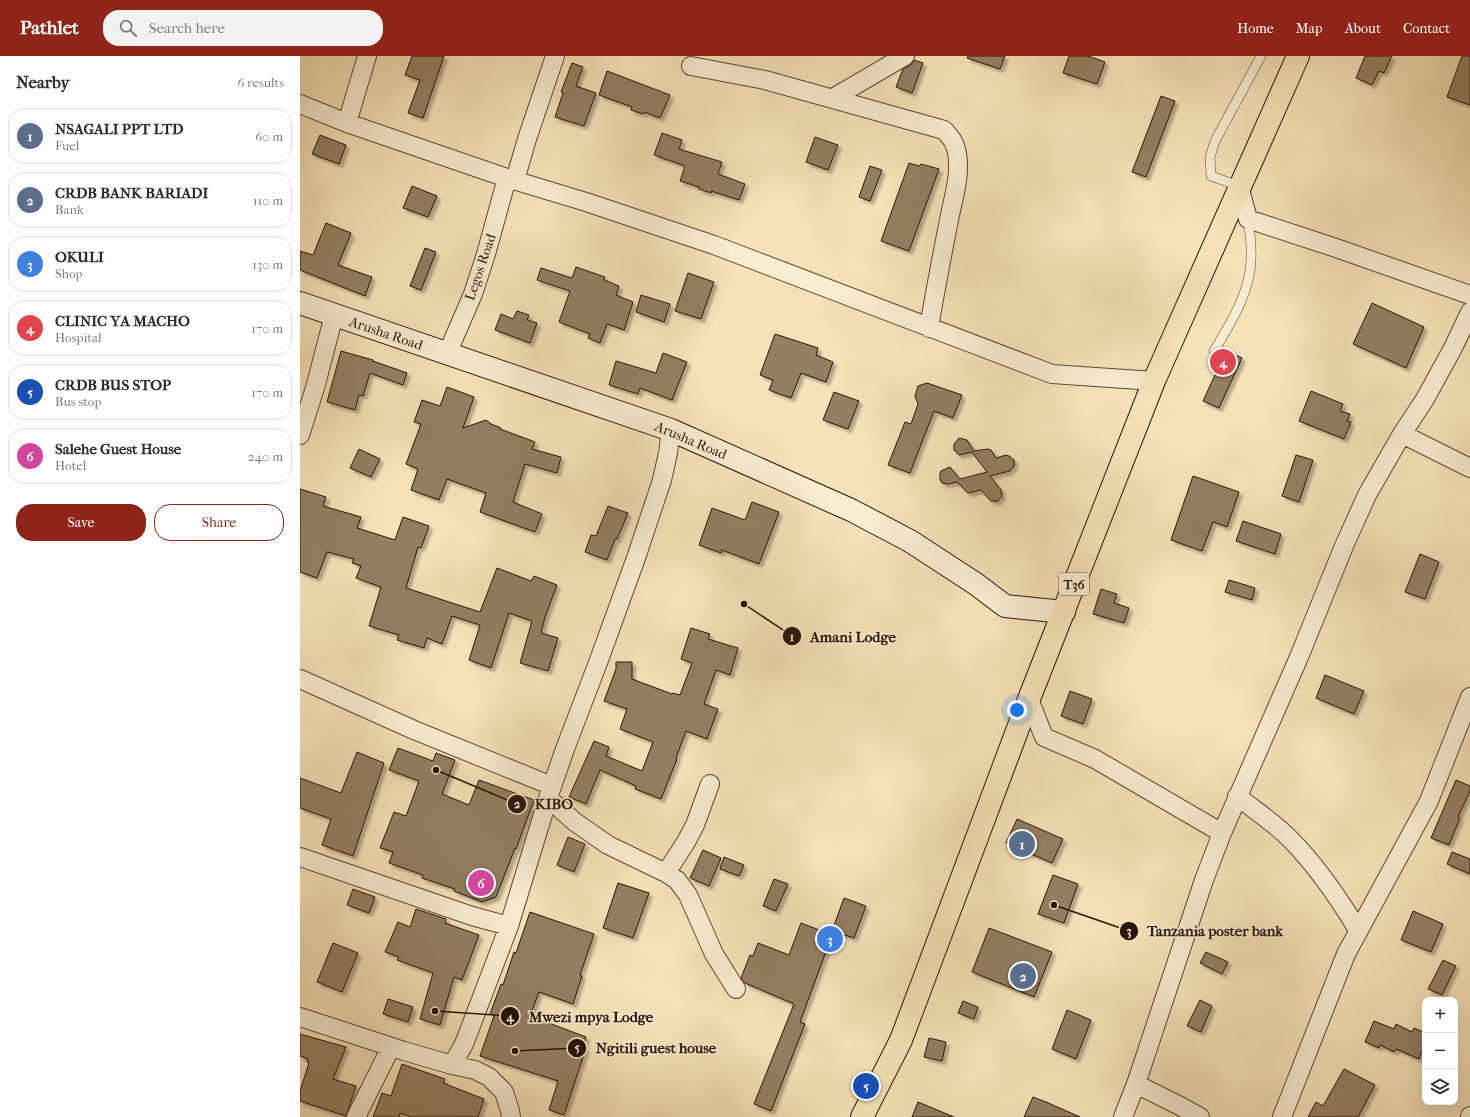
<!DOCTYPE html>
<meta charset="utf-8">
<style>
body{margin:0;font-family:"IM FELL French Canon",serif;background:#f2f2f3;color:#2b2b33}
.controls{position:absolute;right:12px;bottom:12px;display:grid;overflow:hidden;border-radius:8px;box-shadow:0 4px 16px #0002}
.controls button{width:36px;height:36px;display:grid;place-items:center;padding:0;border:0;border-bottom:1px solid #e1e1e2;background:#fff;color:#2b2b33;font:20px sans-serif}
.you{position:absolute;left:717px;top:654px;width:14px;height:14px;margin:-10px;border:3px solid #fff;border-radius:50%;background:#1a73e8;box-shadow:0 0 0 6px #1a73e833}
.badge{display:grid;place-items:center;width:26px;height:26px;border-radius:50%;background:#8f2418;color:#fff;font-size:13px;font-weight:700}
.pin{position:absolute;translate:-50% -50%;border:2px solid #fff;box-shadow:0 1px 4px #0006}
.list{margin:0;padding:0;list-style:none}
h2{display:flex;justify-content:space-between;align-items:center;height:52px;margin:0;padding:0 16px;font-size:17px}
h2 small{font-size:13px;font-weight:400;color:#7c7c81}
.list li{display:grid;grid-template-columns:26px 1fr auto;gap:12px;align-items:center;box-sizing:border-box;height:56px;margin:0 8px 8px;padding:0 8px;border:1px solid #e1e1e2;border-radius:16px}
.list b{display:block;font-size:15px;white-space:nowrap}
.list p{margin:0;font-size:13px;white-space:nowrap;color:#7c7c81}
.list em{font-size:13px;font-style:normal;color:#7c7c81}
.actions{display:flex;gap:8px;padding:12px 16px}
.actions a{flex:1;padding:9px 0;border:1px solid #8f2418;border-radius:16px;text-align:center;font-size:14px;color:#8f2418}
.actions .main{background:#8f2418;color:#fff}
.icon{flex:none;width:22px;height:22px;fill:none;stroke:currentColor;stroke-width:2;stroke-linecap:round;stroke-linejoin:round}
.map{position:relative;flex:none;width:1170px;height:1061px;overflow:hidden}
header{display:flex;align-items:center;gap:24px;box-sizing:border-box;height:56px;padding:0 20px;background:#8f2418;color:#fff}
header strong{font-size:19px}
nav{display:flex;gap:22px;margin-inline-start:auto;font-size:14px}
.search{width:280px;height:36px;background:#f2f2f3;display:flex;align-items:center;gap:10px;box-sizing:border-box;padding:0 14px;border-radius:16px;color:#7c7c81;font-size:15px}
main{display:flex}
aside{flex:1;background:#fff}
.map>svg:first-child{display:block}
.building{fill:#937f62;stroke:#291304;filter:url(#shadow)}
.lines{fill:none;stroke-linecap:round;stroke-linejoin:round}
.service-casing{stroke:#5c4731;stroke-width:10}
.minor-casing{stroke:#5c4731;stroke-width:20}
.secondary-casing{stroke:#291304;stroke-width:24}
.trunk-casing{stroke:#291304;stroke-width:24}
.service{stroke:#f8ecd1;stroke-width:9}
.minor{stroke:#f8ecd1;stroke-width:18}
.secondary{stroke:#f8ecd1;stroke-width:22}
.trunk{stroke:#f5e2b8;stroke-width:22}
.labels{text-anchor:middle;stroke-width:3;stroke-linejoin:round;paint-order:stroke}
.shield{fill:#f8ecd1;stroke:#675442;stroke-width:1}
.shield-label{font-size:13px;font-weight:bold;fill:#291304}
.street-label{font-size:14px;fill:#291304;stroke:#f8ecd1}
.leader{fill:none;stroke:#291304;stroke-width:1.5}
.callout-dot{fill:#291304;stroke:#f8ecd1;stroke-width:1.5}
.mark-label{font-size:12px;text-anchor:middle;font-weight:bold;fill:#fff}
.callout-label{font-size:15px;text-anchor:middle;font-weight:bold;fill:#291304;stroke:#f8ecd1;stroke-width:3;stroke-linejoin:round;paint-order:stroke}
</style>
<header>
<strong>Pathlet</strong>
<div class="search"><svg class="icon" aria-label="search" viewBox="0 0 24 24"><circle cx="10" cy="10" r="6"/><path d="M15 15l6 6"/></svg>Search here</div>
<nav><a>Home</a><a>Map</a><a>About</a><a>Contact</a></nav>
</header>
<main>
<aside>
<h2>Nearby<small>6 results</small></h2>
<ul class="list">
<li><span class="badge" style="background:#5c6f8a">1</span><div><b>NSAGALI PPT LTD</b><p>Fuel</p></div><em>60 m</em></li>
<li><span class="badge" style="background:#5c6f8a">2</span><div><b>CRDB BANK BARIADI</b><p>Bank</p></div><em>110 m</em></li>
<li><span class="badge" style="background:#3f7fe0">3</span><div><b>OKULI</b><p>Shop</p></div><em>130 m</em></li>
<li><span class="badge" style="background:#e0444e">4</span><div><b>CLINIC YA MACHO</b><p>Hospital</p></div><em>170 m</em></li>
<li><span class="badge" style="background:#1a4fb4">5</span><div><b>CRDB BUS STOP</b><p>Bus stop</p></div><em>170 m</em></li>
<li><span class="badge" style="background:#d1479c">6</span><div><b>Salehe Guest House</b><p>Hotel</p></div><em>240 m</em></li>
</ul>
<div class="actions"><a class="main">Save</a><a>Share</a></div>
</aside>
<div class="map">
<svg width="1170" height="1061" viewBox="0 0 1170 1061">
<defs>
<filter id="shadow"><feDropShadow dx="3.5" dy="3.5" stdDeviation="1" flood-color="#0004"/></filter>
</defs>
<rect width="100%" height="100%" fill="#f5e2b8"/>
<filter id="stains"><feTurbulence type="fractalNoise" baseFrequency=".005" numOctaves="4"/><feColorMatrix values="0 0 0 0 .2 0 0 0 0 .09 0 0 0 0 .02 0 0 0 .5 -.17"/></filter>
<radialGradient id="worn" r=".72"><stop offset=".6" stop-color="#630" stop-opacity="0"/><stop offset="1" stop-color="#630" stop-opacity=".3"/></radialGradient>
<path class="building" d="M112 0H144L123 62 108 57 120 24 105 19Z
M668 0H705L700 13 667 2Z
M769 0H788L805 6 797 28 763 17Z
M1065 0H1092L1084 17 1079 15 1072 29 1056 22Z
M1162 0H1170V49L1147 41Z
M614 4 623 7 612 37 596 31 603 13 611 9Z
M272 7 283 11 276 30 296 37 284 70 255 61 263 37 261 36Z
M307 15 370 39 360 62 344 56 343 58 331 54 332 51 299 39Z
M861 40 875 45 846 121 832 116Z
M362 77 382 84 379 93 422 106 418 118 445 128 439 144 411 135V137L399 133V131L380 125 385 110 354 99Z
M20 79 46 89 39 108 12 98Z
M515 81 538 89 528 114 506 106Z
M609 107 619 110 621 108 639 113 609 195 581 185Z
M570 110 582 114 570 145 559 141Z
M112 130 137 140 128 161 103 152Z
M26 167 51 177 38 209 72 221 65 240 0 214V195L13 199Z
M125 192 136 196 121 234 110 230Z
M276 211 305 221 304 224 319 230 316 239 333 246 324 274 307 268 300 287 288 282 290 278 259 266 270 235 237 224 241 212 272 222Z
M388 217 414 226 401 263 375 255Z
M341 239 370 248 364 266 336 256Z
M1072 247 1124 271 1106 312 1053 288Z
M217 255 229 259 227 264 237 267 230 287 195 274 201 258 213 263Z
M475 278 518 292 516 299 533 306 526 326 501 317 491 342 469 334 473 324 460 319Z
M41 295 73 304V305L107 317 103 329 70 317 63 340 59 339 55 354 27 346Z
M926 295 942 302 919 352 903 345Z
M363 297 387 306 372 344 340 332 338 338 309 329 316 305 356 317Z
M627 327 662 339 653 362 634 355 610 417 588 409 605 366 611 368 618 348 615 340 618 330Z
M147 331 174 341 163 372 186 364 191 368 201 372 200 373 235 386 232 393 261 401 257 417 225 408 213 446 242 458 235 476 180 456 186 437 147 423 139 444 111 434 118 413 106 408 121 368 114 366 122 344 140 350Z
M1011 335 1043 348 1040 355 1050 358 1047 365 1051 366 1044 383 999 365Z
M534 336 559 345 548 373 523 364Z
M659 382 667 384 674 395 688 393 691 394 696 402 706 399 709 400 714 404V410L710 415 690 420 701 434 702 440 698 445H691L681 434 668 437 657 426 648 428 642 427 640 424V418L641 415 650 411 660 423 687 416 672 396 659 399 654 394V388Z
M59 393 80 403 71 421 50 412Z
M996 399 1013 404 999 446 982 440Z
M893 420 939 436 927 471 913 466 902 495 871 484Z
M0 433 26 441 23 450 61 461 57 472 95 484 103 461 129 470 121 492 118 491 106 532 180 556 197 512 231 525 234 520 257 529 245 561 241 577 258 582 248 615 220 607 232 565 209 557 191 612 169 604 180 569 152 560 142 588 127 582 124 592 97 584 99 579 69 570 81 531 56 522 61 510 52 507 54 503 27 496 17 522 0 516Z
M452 446 479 456 459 508 422 494 421 497 399 489 412 452 445 464Z
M308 450 328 457 317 483H315L307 504 285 496 291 479 296 480Z
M943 465 981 478 975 498 936 485Z
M1120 498 1139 506 1125 543 1105 536Z
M929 524 955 532 952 544 925 536Z
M801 533 817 538 814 547 829 552 824 567 793 558Z
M391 572 410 578 408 583 438 592 430 619 416 614 404 648 418 653 407 683 386 675 376 702 377 703 361 743 335 733 336 730 300 714 286 748 269 741 294 685 309 691 306 700 342 715 353 686 320 673 327 653 304 645 316 613V606H332V623L372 638 373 637 380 639 392 607 381 603Z
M1025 619 1064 635 1054 658 1016 642Z
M770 635 792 643 783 668 761 660Z
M98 692 133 705 136 697 155 704 142 738 169 749 179 724 234 744 216 793 215 792 196 841 182 846 154 835 155 833 122 822 123 819 89 807 93 796 80 792 94 756 106 760 119 725 89 714Z
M57 696 84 707 53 800 22 789 31 763 0 752V722L41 737Z
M1156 724 1170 730V735L1158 761 1160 762 1149 789 1131 782Z
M717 763 763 783 752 807 706 787Z
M268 781 285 788 274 816 257 809Z
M403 794 421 802 409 830 390 822Z
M1152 796 1170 803V818L1147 808Z
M424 801 444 809 439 820 420 813Z
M753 819 778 828 764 867 738 858Z
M474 823 488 828 476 855 463 850Z
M318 827 349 837 333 882 303 872Z
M53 833 75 841 69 857 47 849Z
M544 842 566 850 554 882 532 875Z
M116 853 146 863 145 867 179 879 162 924 154 921 140 969 120 963 133 917 97 904 99 901 85 896 98 866 110 871Z
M1113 855 1143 868 1131 896 1101 884Z
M230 856 294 878 280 919 282 920 273 948 239 936 230 960 286 981 283 991 286 992 264 1059 249 1054 258 1025 180 1000 194 960 190 958 201 928 203 929 214 896 216 897Z
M501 867 532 879 500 966 505 968 471 1055 454 1048 494 948 445 927 441 922 450 899 453 900 458 887 489 899Z
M689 872 752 896 734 941 672 916Z
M33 887 58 897 42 936 17 926Z
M906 896 928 906 922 918 900 907Z
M1143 904 1156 910 1142 939 1128 933Z
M88 943 113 951 108 966 83 958Z
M900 944 912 950 901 976 887 970Z
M663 945 678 951 674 963 658 957Z
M767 954 791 964 776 1003 752 993Z
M1074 965 1094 973 1096 968 1112 976 1114 972 1125 977V988L1119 1003 1096 993 1094 996 1080 989 1079 992 1065 986Z
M0 978 46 991 33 1023 56 1030 46 1060 0 1045V1035L9 1007 7 1006 8 1003 0 1000Z
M629 982 646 986 642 1005 624 1001Z
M102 1008 145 1023 143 1027 184 1043 178 1061H112L100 1057 99 1061H73L82 1037 91 1040Z
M1044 1013 1075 1029 1058 1061H1008L1016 1046 1023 1050Z
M733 1041 746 1046 780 1061H724Z
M618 1046 654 1061H612Z"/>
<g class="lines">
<defs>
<path id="service" d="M939 130 911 120 910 101 915 85 961 0
M914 295C930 268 950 237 951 204 952 190 950 177 948 163"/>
<path id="minor" d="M391 10 465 24 644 74C651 82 655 86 657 97 661 119 653 143 649 164 642 200 635 235 629 272
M533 42 605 0
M0 48 47 67 207 122 286 146 414 189 752 318 854 325
M47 67 67 0
M215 124 227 83 255 0
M939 130 948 163 1036 192 1170 239
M147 298 173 238 186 198 207 122
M1102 378 1170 412
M0 379 15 332 34 259
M0 623 114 674 252 730
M729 643 744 681 795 703 922 777
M937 740C954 754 975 767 990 783 1017 810 1038 841 1058 874
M248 742 275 766 308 789 366 817 377 824 388 839 414 898 436 933
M0 801 172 860 209 870
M366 817 386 786 395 769 410 728
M0 961 104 995 152 1009 175 1014 189 1021 204 1036 210 1055 211 1061
M152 1009 164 988 209 870 248 742 265 693 299 604 336 502 362 424 368 397 371 374
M836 1028 882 1051 900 1061
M56 1061 91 991
M823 1061 836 1028 904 824 922 777 999 601 1044 490 1067 439 1102 378 1125 343 1153 292 1170 256
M982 1061 1046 898 1129 745 1170 641
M1170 1061V1060"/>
<path id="secondary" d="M0 247 371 374 551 454 610 485 676 528 705 550 764 556"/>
<path id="trunk" d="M562 1061 601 984 729 643 854 325 998 0"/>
</defs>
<use href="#service" class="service-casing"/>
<use href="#minor" class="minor-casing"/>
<use href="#secondary" class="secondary-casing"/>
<use href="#trunk" class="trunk-casing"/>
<use href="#service" class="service"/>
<use href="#minor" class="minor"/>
<use href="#secondary" class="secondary"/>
<use href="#trunk" class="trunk"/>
</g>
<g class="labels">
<rect class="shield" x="759" y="517" width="30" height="22" rx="3"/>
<g class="shield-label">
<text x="774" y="533">T36</text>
</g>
<g class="street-label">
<text transform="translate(180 211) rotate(-71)" y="5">Legos Road</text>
<text transform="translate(86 277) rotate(19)" y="5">Arusha Road</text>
<text transform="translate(391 384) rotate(23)" y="5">Arusha Road</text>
</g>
</g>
<path class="leader" d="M444 548L492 580M136 714L217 748M754 849L829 875M135 955L210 960M215 995L277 992"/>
<g class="callout-dot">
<circle cx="444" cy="548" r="4"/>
<circle cx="136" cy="714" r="4"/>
<circle cx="754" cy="849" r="4"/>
<circle cx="135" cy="955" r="4"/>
<circle cx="215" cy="995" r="4"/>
<circle cx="492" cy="580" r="10"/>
<circle cx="217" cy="748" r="10"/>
<circle cx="829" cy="875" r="10"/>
<circle cx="210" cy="960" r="10"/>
<circle cx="277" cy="992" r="10"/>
</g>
<g class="mark-label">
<text x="492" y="585">1</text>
<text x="217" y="752">2</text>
<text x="829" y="879">3</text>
<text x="210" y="965">4</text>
<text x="277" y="996">5</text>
</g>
<g class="callout-label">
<text x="553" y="586">Amani Lodge</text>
<text x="254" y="753">KIBO</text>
<text x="915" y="880">Tanzania poster bank</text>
<text x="291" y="966">Mwezi mpya Lodge</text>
<text x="356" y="997">Ngitili guest house</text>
</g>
<rect width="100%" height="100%" filter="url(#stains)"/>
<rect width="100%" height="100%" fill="url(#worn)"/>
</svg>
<div class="controls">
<button>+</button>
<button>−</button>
<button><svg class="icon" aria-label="layers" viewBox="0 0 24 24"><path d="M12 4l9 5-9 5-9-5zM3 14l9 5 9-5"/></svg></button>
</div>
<div class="you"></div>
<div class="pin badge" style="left:722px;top:788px;background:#5c6f8a">1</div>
<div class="pin badge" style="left:723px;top:920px;background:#5c6f8a">2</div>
<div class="pin badge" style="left:530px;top:883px;background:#3f7fe0">3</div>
<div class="pin badge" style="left:923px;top:306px;background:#e0444e">4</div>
<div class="pin badge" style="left:566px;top:1030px;background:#1a4fb4">5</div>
<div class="pin badge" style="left:181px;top:827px;background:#d1479c">6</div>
</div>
</main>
